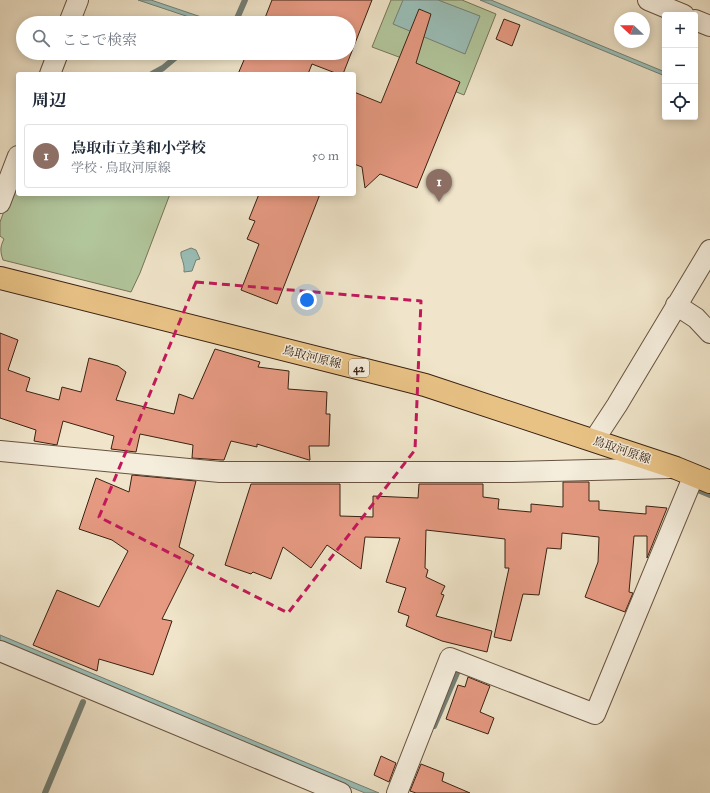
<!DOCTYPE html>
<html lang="ja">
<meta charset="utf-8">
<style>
body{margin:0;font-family:"IM FELL Great Primer","Noto Serif JP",serif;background:#f2f2f3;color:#1f2937}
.controls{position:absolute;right:12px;top:12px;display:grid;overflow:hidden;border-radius:4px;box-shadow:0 2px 10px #0003}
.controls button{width:36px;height:36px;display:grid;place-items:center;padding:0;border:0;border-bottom:1px solid #e0e1e3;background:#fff;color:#1f2937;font:20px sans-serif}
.compass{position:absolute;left:614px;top:12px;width:36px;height:36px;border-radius:50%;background:#fff;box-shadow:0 2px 10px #0003;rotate:292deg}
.you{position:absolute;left:307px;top:300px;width:14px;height:14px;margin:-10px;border:3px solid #fff;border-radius:50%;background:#1a73e8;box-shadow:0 0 0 6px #1a73e833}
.badge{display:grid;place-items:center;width:26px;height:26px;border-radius:50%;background:#d93025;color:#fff;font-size:13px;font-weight:700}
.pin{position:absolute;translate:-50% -33px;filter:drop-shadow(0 1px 2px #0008)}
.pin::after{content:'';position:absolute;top:21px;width:14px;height:12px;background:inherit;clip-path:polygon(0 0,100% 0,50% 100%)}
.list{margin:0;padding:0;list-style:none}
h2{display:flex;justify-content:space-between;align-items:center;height:52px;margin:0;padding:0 16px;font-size:17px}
h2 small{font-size:13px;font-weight:400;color:#747a83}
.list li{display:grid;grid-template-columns:26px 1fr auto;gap:12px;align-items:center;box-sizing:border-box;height:64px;margin:0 8px 8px;padding:0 8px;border:1px solid #e0e1e3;border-radius:4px}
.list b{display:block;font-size:15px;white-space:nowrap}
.list p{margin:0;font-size:13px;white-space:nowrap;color:#747a83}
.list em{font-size:13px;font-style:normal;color:#747a83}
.icon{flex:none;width:22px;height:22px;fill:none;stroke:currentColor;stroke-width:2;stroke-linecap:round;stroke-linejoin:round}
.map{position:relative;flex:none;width:710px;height:793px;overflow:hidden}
.search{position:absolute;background:#fff;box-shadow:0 2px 10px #0003;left:16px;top:16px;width:340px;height:44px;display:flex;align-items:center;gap:10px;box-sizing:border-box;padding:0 14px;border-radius:22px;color:#747a83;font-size:15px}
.panel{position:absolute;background:#fff;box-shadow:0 2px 10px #0003;left:16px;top:72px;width:340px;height:124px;border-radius:4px}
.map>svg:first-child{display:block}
.green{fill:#b2c69c;stroke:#767457}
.water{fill:#9abfb8;stroke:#748076}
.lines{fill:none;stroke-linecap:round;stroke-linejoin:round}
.stream{stroke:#748076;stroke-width:6}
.building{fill:#e69a82;stroke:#3a2112}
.minor-casing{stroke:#685240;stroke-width:22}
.major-casing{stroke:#3a2112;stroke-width:24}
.minor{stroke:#f5eedd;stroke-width:20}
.major{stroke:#e8c285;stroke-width:22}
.marked{fill:none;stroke:#c2185b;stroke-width:3;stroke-dasharray:8 5;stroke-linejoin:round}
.labels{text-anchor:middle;stroke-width:3;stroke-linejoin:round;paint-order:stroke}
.shield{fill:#f5eedd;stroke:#725e4f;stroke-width:1}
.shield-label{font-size:11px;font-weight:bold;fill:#3a2112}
.street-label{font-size:12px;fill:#3a2112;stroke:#f5eedd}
</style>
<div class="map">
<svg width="710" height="793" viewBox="0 0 710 793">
<rect width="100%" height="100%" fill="#f0e5ca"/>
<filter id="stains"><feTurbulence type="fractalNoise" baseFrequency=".005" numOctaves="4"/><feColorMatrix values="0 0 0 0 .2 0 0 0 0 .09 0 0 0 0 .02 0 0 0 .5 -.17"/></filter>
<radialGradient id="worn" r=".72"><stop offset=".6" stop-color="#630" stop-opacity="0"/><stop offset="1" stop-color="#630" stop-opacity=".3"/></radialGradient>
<path class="green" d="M391 0H462L496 14 464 95 411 74 415 63 372 47Z
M18 173V194H170L140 273 131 292 3 260C0 251 0 247 4 239L0 236V222Z"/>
<path class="water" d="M138 0H151L219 23H207Z
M403 0H438L480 16 465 54 393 24Z
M480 0H491L665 72V76Z
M191 248 196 250 200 259 196 260 192 271 184 272C185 262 180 258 181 252Z
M0 635 379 793H365L0 642Z"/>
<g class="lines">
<path class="stream" d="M235 23 245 0
M152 74 163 68 181 53
M698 490 710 495
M434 726 460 666 461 667
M45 793 83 702"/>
</g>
<path class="building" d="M272 0H372L343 74H338L312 64 308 74H238L247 53H349V23H263Z
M419 9 431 14 416 63 460 82 417 188 380 174 365 188 362 167 354 164V92L381 103Z
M504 19 520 25 512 46 496 39Z
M259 194H320L277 304 241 290 259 244 247 239 255 221 249 219Z
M0 333 18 340 8 370 30 378 26 391 59 400 62 387 81 392 89 358 118 366 126 372 116 400 174 414 179 394 193 399 215 349 260 362 258 367 289 371 288 389 327 392 326 414H330L329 446H309L310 460H309L257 444V447L231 441 224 460H221L192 458 193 445 140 434 136 452 111 449 114 436 63 421 57 445 34 441 36 430 0 418Z
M132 475 196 481 179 547 194 555 162 619 172 621 153 675 99 659 97 671 33 645 57 590 99 607 128 551 112 540 79 529 96 478 129 492Z
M563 482H589V501H599V510L646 514V506L667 508 647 558V536H634L629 592 633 593 625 612 585 597 598 562 599 537 562 533 561 549 547 548 539 595 523 594 511 641 494 637 509 568H505V539L426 530 425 568 428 570 426 577 445 586 441 594 444 595 436 616 492 631 487 652 442 641 406 626 409 616 398 612 406 588 386 582 400 538 365 537 361 569 327 545 311 568 283 547 271 579 253 572 251 574 225 565 251 484H340V516L373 517V496L418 498 419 484H483V497L499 499 498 509 531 512V504L563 507Z
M468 677 490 686 480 712 494 718 488 734 446 719 458 685 465 687Z
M381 756 396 763 389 782 374 775Z
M421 764 444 773 442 781 470 793H416L410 791Z"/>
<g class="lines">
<defs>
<path id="minor" d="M648 0 684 15
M695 20 710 26
M69 23 78 0
M50 74 58 53
M0 203 18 156
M676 305 696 318 710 333
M594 440 617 405 710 250
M0 451 220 472H512L671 468
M0 651 341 793
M397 793 450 658 595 714 694 475"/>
<path id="major" d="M0 278 425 385 676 468 710 482"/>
</defs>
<use href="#minor" class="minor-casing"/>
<use href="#major" class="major-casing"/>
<use href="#minor" class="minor"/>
<use href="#major" class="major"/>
</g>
<path class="marked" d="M196 282 421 301 415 450 288 613 99 517Z"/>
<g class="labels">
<rect class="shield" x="349" y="359" width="20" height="18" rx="3"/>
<g class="shield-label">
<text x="359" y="372">42</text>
</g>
<g class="street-label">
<text transform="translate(312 357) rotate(14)" y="4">鳥取河原線</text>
<text transform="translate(622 450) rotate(19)" y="4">鳥取河原線</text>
</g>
</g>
<rect width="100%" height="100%" filter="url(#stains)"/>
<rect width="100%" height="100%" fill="url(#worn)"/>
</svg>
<div class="controls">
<button>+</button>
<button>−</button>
<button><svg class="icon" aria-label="locate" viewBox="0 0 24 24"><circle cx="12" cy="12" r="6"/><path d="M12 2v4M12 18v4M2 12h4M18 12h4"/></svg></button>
</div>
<svg class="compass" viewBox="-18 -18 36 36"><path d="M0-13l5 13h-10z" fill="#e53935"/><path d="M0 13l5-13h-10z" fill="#747a83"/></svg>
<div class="you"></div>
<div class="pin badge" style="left:439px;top:202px;background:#8d6e63">1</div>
<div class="search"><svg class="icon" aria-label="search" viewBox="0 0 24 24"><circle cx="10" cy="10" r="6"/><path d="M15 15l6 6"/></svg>ここで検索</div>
<section class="panel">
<h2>周辺<small></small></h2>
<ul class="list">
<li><span class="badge" style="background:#8d6e63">1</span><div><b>鳥取市立美和小学校</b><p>学校 · 鳥取河原線</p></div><em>50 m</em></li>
</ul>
</section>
</div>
